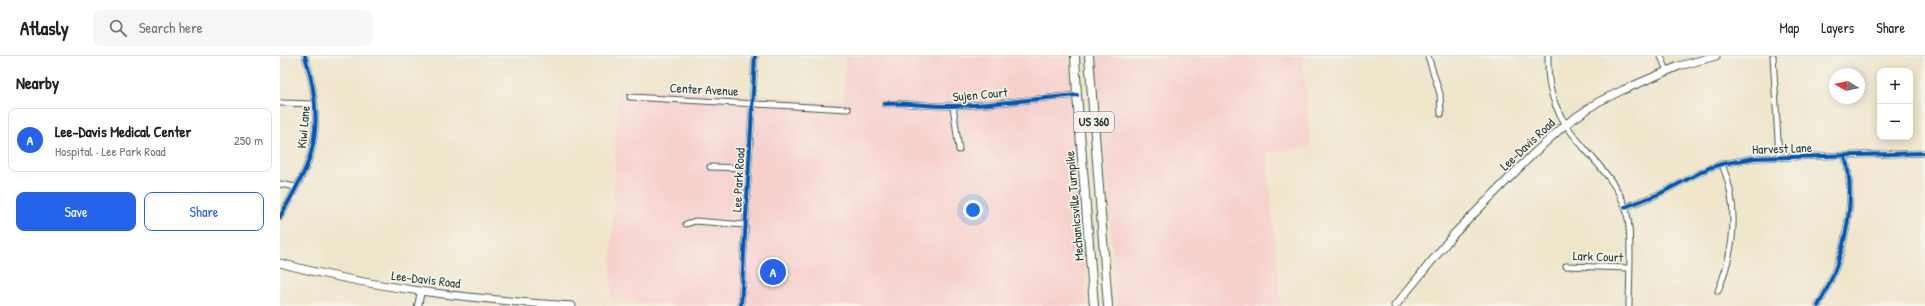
<!DOCTYPE html>
<meta charset="utf-8">
<style>
body{margin:0;font-family:"Patrick Hand",sans-serif;background:#f6f6f6;color:#202124}
.controls{position:absolute;right:12px;top:12px;display:grid;overflow:hidden;border-radius:8px;box-shadow:0 2px 10px #0003}
.controls button{width:36px;height:36px;display:grid;place-items:center;padding:0;border:0;border-bottom:1px solid #e0e0e0;background:#fff;color:#202124;font:20px sans-serif}
.compass{position:absolute;left:1549px;top:12px;width:36px;height:36px;border-radius:50%;background:#fff;box-shadow:0 2px 10px #0003;rotate:279deg}
.you{position:absolute;left:693px;top:154px;width:14px;height:14px;margin:-10px;border:3px solid #fff;border-radius:50%;background:#1a73e8;box-shadow:0 0 0 6px #1a73e833}
.badge{display:grid;place-items:center;width:26px;height:26px;border-radius:50%;background:#2563eb;color:#fff;font-size:13px;font-weight:700}
.pin{position:absolute;translate:-50% -50%;border:2px solid #fff;box-shadow:0 1px 4px #0006}
.list{margin:0;padding:0;list-style:none}
h2{display:flex;justify-content:space-between;align-items:center;height:52px;margin:0;padding:0 16px;font-size:17px}
h2 small{font-size:13px;font-weight:400;color:#757577}
.list li{display:grid;grid-template-columns:26px 1fr auto;gap:12px;align-items:center;box-sizing:border-box;height:64px;margin:0 8px 8px;padding:0 8px;border:1px solid #e0e0e0;border-radius:8px}
.list b{display:block;font-size:15px;white-space:nowrap}
.list p{margin:0;font-size:13px;white-space:nowrap;color:#757577}
.list em{font-size:13px;font-style:normal;color:#757577}
.actions{display:flex;gap:8px;padding:12px 16px}
.actions a{flex:1;padding:9px 0;border:1px solid #2563eb;border-radius:8px;text-align:center;font-size:14px;color:#2563eb}
.actions .main{background:#2563eb;color:#fff}
.icon{flex:none;width:22px;height:22px;fill:none;stroke:currentColor;stroke-width:2;stroke-linecap:round;stroke-linejoin:round}
.map{position:relative;flex:none;width:1645px;height:250px;overflow:hidden}
header{display:flex;align-items:center;gap:24px;box-sizing:border-box;height:56px;padding:0 20px;background:#fff;border-bottom:1px solid #e0e0e0}
header strong{font-size:19px}
nav{display:flex;gap:22px;margin-inline-start:auto;font-size:14px}
.search{width:280px;height:36px;background:#f6f6f6;display:flex;align-items:center;gap:10px;box-sizing:border-box;padding:0 14px;border-radius:8px;color:#757577;font-size:15px}
main{display:flex}
aside{flex:1;background:#fff}
.map>svg:first-child{display:block}
.built{fill:#f7d0ce}
.lines{fill:none;stroke-linecap:round;stroke-linejoin:round}
.minor-casing{stroke:#3e564a;stroke-width:7}
.tertiary-casing{stroke:#3e564a;stroke-width:8}
.secondary-casing{stroke:#3e564a;stroke-width:9}
.trunk-casing{stroke:#3e564a;stroke-width:10}
.minor{stroke:#fff;stroke-width:5}
.tertiary{stroke:#fff;stroke-width:6}
.secondary{stroke:#fff;stroke-width:7}
.trunk{stroke:#fff;stroke-width:8}
.cycleway-casing{stroke:#f7f3e8;stroke-width:6}
.cycleway{stroke:#0057b8;stroke-width:4}
.labels{text-anchor:middle;stroke-width:3.5;stroke-linejoin:round;paint-order:stroke}
.shield{fill:#f7f3e8;stroke:#60746a;stroke-width:1}
.shield-label{font-size:12px;font-weight:bold;fill:#1f3d34}
.street-label{font-size:13px;fill:#1f3d34;stroke:#f7f3e8}
</style>
<header>
<strong>Atlasly</strong>
<div class="search"><svg class="icon" aria-label="search" viewBox="0 0 24 24"><circle cx="10" cy="10" r="6"/><path d="M15 15l6 6"/></svg>Search here</div>
<nav><a>Map</a><a>Layers</a><a>Share</a></nav>
</header>
<main>
<aside>
<h2>Nearby<small></small></h2>
<ul class="list">
<li><span class="badge">A</span><div><b>Lee-Davis Medical Center</b><p>Hospital · Lee Park Road</p></div><em>250 m</em></li>
</ul>
<div class="actions"><a class="main">Save</a><a>Share</a></div>
</aside>
<div class="map">
<svg width="1645" height="250" viewBox="0 0 1645 250">
<rect width="100%" height="100%" fill="#f7f3e8"/>
<filter id="ink" filterUnits="userSpaceOnUse"><feTurbulence type="fractalNoise" baseFrequency=".025" numOctaves="2"/><feDisplacementMap in="SourceGraphic" scale="8" xChannelSelector="R" yChannelSelector="G"/><feConvolveMatrix kernelMatrix="1 2 1 2 8 2 1 2 1" color-interpolation-filters="sRGB"/></filter>
<filter id="wash" filterUnits="userSpaceOnUse"><feTurbulence type="fractalNoise" baseFrequency=".012" numOctaves="4" result="noise"/><feDisplacementMap in="SourceGraphic" scale="16" xChannelSelector="R" yChannelSelector="G"/><feGaussianBlur stdDeviation="0.9" result="paint"/><feColorMatrix in="noise" values="0 0 0 0 0 0 0 0 0 0 0 0 0 0 0 0 0 1.4 0 .05"/><feComposite in="paint" operator="in"/></filter>
<g filter="url(#wash)">
<rect width="100%" height="100%" fill="#efe5ca"/>
<path class="built" d="M565 0H788L802 162 807 250H401L330 243 338 31 563 46Z
M816 0H1023L1031 91 987 97 1001 250H837Z"/>
</g>
<g filter="url(#ink)">
<g class="lines">
<defs>
<path id="minor" d="M1148 0 1160 38 1161 58
M1268 0C1268 14 1268 28 1273 42 1286 84 1329 109 1345 150 1353 172 1349 225 1349 250
M1381 0 1387 15
M1493 0 1499 101
M350 41 568 53
M0 47 35 48
M605 48C627 46 649 51 672 50 713 49 755 43 797 39
M673 50 679 94
M430 111 468 112
M0 128 16 131
M1345 151 1379 138 1429 112 1442 108 1474 102 1645 97
M0 161C9 144 20 127 27 109 41 74 36 35 25 0
M406 168 415 165 465 169
M1286 210 1349 212
M1438 235C1455 193 1459 149 1442 108
M461 250 475 0
M1538 250C1563 206 1578 149 1565 100"/>
<path id="tertiary" d="M138 250 141 235"/>
<path id="secondary" d="M0 207C95 233 193 243 292 250
M1115 250 1173 179 1254 97 1286 68 1318 46 1343 34 1399 10 1436 0"/>
<path id="trunk" d="M795 0 797 39 814 250
M809 0 828 250"/>
</defs>
<use href="#minor" class="minor-casing"/>
<use href="#tertiary" class="tertiary-casing"/>
<use href="#secondary" class="secondary-casing"/>
<use href="#trunk" class="trunk-casing"/>
<use href="#minor" class="minor"/>
<use href="#tertiary" class="tertiary"/>
<use href="#secondary" class="secondary"/>
<use href="#trunk" class="trunk"/>
<defs>
<path id="cycleway" d="M605 48C627 46 649 51 672 50 713 49 755 43 797 39
M1345 151 1379 138 1429 112 1442 108 1474 102 1645 97
M0 161C9 144 20 127 27 109 41 74 36 35 25 0
M461 250 475 0
M1538 250C1563 206 1578 149 1565 100"/>
</defs>
<use href="#cycleway" class="cycleway-casing"/>
<use href="#cycleway" class="cycleway"/>
</g>
</g>
<g class="labels">
<rect class="shield" x="794" y="56" width="40" height="20" rx="3"/>
<g class="shield-label">
<text x="814" y="70">US 360</text>
</g>
<g class="street-label">
<text transform="translate(424 33) rotate(3)" y="5">Center Avenue</text>
<text transform="translate(700 38) rotate(-5)" y="5">Sujen Court</text>
<text transform="translate(23 71) rotate(-85)" y="5">Kiwi Lane</text>
<text transform="translate(1247 88) rotate(-43)" y="5">Lee-Davis Road</text>
<text transform="translate(1502 92) rotate(-2)" y="5">Harvest Lane</text>
<text transform="translate(458 124) rotate(-87)" y="5">Lee Park Road</text>
<text transform="translate(794 150) rotate(-95)" y="5">Mechanicsville Turnpike</text>
<text transform="translate(1318 200) rotate(2)" y="5">Lark Court</text>
<text transform="translate(146 223) rotate(7)" y="5">Lee-Davis Road</text>
</g>
</g>
</svg>
<div class="controls">
<button>+</button>
<button>−</button>
</div>
<svg class="compass" viewBox="-18 -18 36 36"><path d="M0-13l5 13h-10z" fill="#e53935"/><path d="M0 13l5-13h-10z" fill="#757577"/></svg>
<div class="you"></div>
<div class="pin badge" style="left:493px;top:216px">A</div>
</div>
</main>
